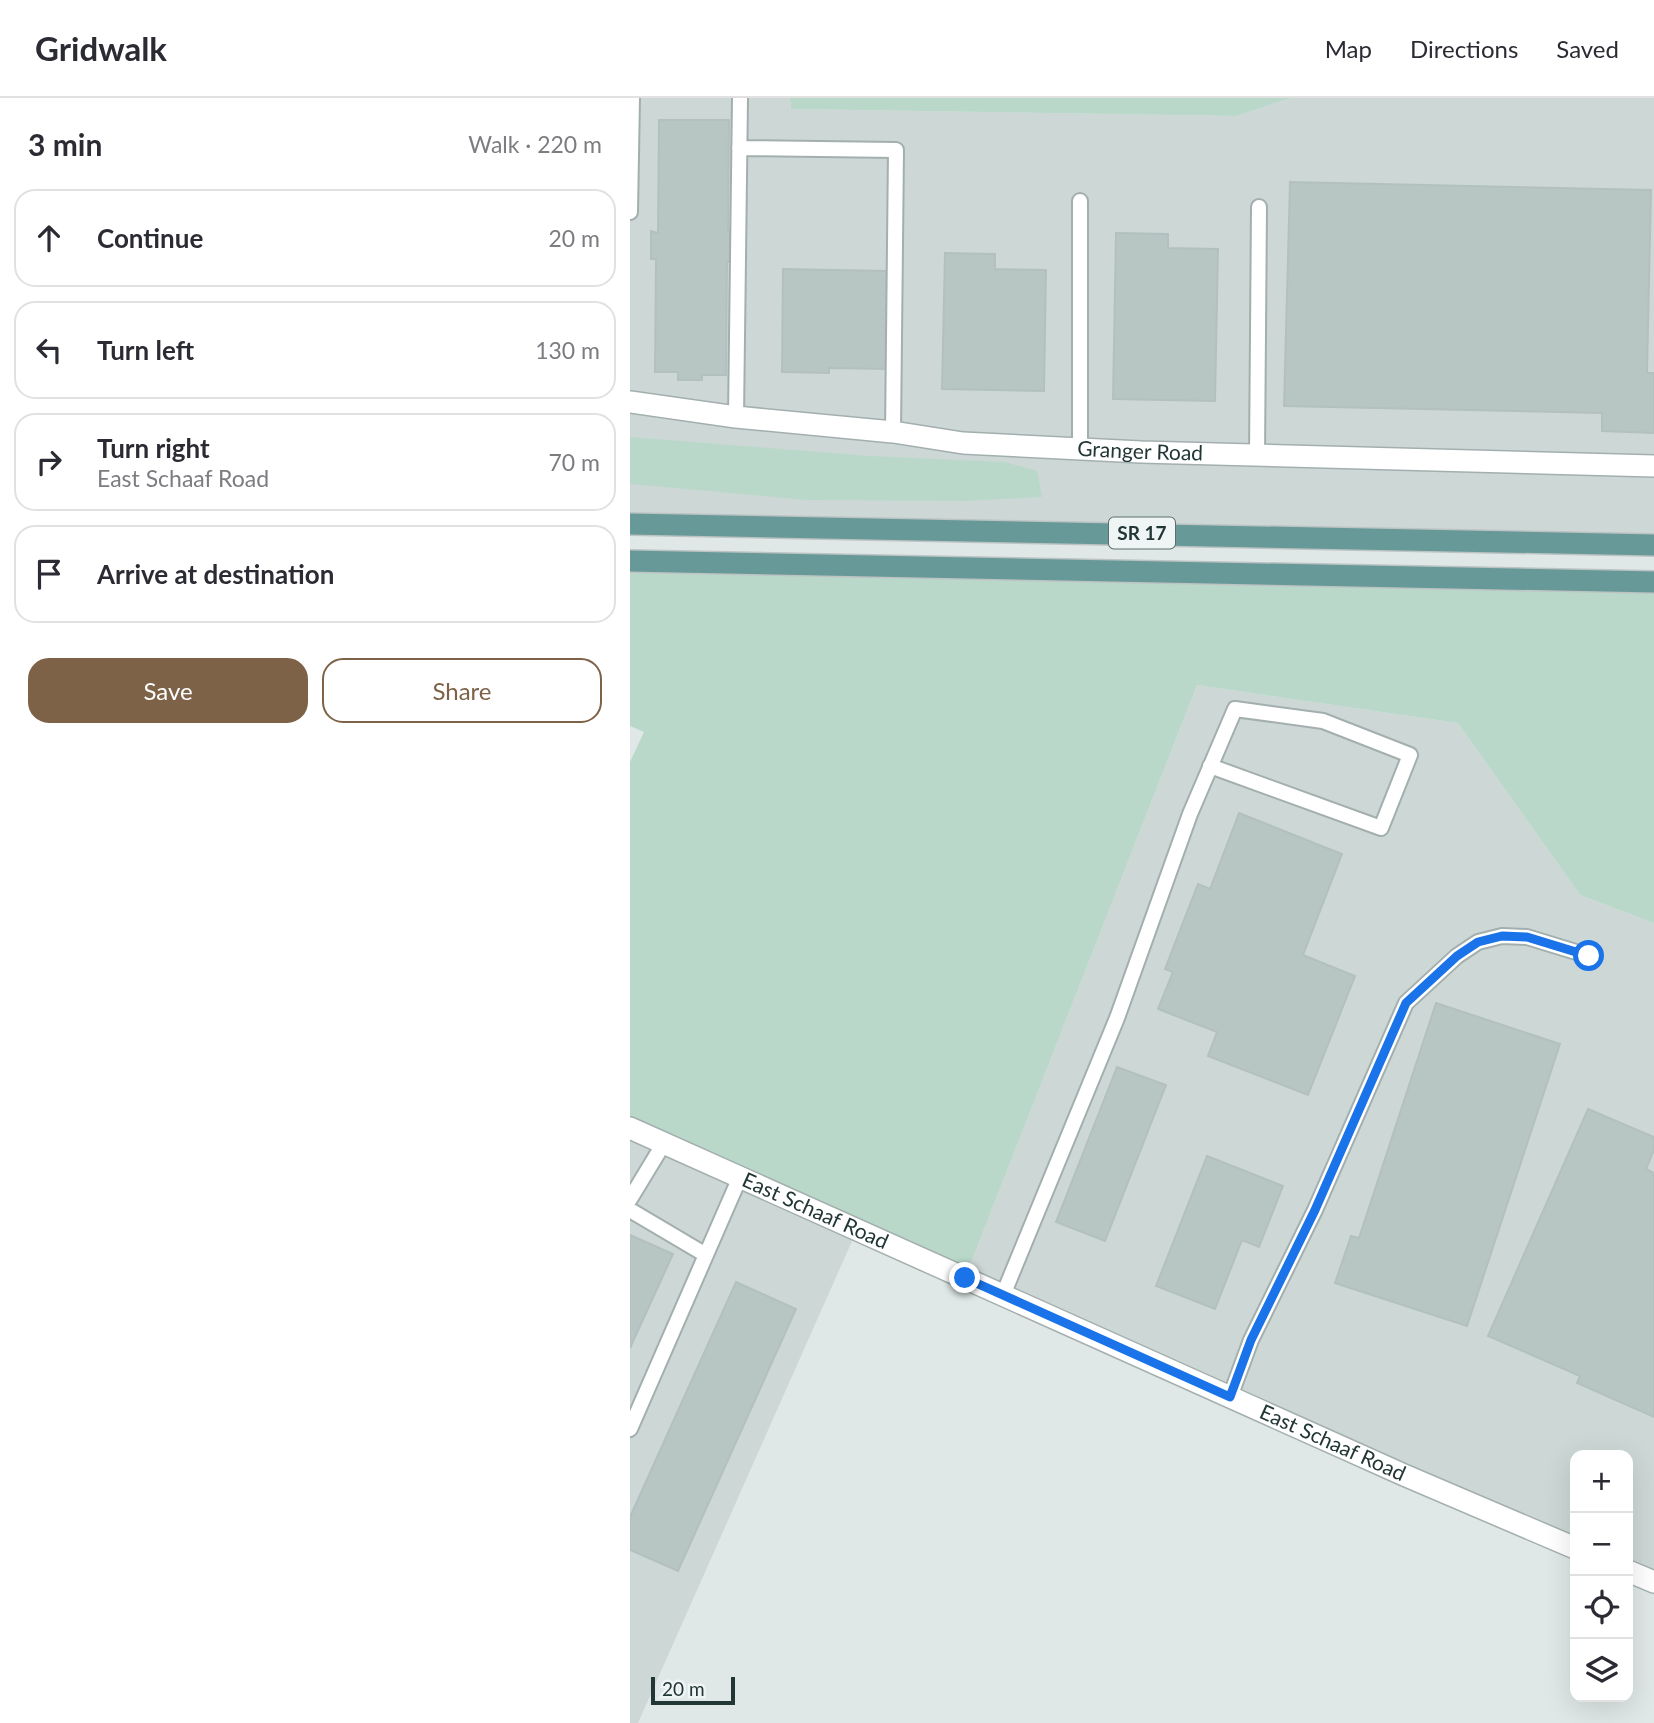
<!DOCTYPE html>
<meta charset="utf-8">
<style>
body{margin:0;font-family:Lato,sans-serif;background:#f7f7f7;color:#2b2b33}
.controls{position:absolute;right:21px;bottom:21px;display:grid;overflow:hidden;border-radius:14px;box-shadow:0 7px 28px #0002}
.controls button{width:63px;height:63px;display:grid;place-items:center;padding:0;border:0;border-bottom:2px solid #e1e1e2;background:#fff;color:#2b2b33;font:35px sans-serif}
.scale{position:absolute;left:21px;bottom:18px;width:84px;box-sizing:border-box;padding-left:7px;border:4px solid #223636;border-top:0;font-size:19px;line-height:24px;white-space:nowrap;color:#223636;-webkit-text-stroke:5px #eef5f4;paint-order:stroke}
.stop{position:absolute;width:21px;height:21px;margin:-16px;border:5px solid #1a73e8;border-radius:50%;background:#fff}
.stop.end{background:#1a73e8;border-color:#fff;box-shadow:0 2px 7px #0008}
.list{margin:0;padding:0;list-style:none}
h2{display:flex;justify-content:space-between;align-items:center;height:91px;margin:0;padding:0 28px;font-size:30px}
h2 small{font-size:23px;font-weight:400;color:#7c7c81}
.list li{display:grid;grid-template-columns:46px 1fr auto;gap:21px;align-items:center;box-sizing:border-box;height:98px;margin:0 14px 14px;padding:0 14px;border:2px solid #e1e1e2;border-radius:21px}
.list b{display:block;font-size:26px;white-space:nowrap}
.list p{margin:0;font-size:23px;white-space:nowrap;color:#7c7c81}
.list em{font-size:23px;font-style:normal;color:#7c7c81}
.actions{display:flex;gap:14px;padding:21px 28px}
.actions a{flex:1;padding:16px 0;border:2px solid #7e6248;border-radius:21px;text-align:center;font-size:24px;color:#7e6248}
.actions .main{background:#7e6248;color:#fff}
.icon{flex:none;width:38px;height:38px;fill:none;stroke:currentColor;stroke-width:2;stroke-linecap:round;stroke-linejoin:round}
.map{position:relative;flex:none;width:1024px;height:1625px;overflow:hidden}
header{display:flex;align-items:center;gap:42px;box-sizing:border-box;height:98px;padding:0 35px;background:#fff;border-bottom:2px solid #e1e1e2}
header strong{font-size:33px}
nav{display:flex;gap:38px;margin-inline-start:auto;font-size:24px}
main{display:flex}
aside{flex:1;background:#fff}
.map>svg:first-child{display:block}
.built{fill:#cdd8d6}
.green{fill:#b9d8ca}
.building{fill:#b7c5c3;stroke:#b2c1bf;stroke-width:2}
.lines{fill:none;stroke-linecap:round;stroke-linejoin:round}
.service-casing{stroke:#a3afae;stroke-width:18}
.minor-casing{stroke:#a3afae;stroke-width:24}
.tertiary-casing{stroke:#a3afae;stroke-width:24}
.primary-casing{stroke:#bdc3c3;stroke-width:24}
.service{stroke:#fff;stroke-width:14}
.minor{stroke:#fff;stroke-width:21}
.tertiary{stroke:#fff;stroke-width:21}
.primary{stroke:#679999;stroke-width:21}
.route{stroke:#1a73e8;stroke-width:9}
.labels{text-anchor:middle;stroke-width:5;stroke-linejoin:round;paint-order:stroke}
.shield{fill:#eef5f4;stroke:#5f6f6f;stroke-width:2}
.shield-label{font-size:19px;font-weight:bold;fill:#223636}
.street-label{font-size:21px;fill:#223636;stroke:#eef5f4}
</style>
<header>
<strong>Gridwalk</strong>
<nav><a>Map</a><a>Directions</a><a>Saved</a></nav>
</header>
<main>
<aside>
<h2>3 min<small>Walk · 220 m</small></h2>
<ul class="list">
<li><svg class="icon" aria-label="ahead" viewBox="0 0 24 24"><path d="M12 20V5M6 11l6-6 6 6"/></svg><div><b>Continue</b></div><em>20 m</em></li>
<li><svg class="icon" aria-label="left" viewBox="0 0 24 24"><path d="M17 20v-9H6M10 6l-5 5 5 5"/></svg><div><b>Turn left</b></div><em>130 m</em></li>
<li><svg class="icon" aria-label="right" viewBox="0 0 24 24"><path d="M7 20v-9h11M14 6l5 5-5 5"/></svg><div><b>Turn right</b><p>East Schaaf Road</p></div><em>70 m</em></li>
<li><svg class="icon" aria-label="arrive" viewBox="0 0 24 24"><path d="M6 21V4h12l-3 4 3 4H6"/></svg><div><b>Arrive at destination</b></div></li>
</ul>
<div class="actions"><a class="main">Save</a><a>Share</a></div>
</aside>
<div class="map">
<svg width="1024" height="1625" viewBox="0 0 1024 1625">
<rect width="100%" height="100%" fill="#dfe8e7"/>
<path class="built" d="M0 0H160L161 11 607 18 660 0H1024V447L0 426Z
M567 587 828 625 950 797 1024 825V1484L998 1473V1357H945V1450L335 1180Z
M0 1030 227 1132 8 1625H0Z"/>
<path class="green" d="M160 0H660L607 18 161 11Z
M0 339 240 358 375 364 407 373 412 399 336 403 177 402 0 386Z
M0 467 1024 484V825L950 797 828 625 567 587 335 1180 0 1030V664L14 634 0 628Z"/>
<path class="building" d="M29 22H99L98 133H104V164H97L96 277H72V282H48V274H25L26 161H21V133L28 135Z
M660 84 1021 92 1017 275H1024V335L972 333V315L654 308Z
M486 135 538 136V150L588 151 585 303 483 301Z
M315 155 365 156V171L416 172 414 293 312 291Z
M153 171 258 173 257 271 199 270V275L152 274Z
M609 715 712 756 673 857 725 878 678 997 578 958 587 934 528 911 543 874 535 871 568 786 580 791Z
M806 905 930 946 837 1228 705 1185 721 1138 729 1140Z
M487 969 536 987 475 1143 426 1124Z
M958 1011 1024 1039V1052L1016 1071 1024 1075V1319L947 1285 950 1278 858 1238Z
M577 1058 653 1088 629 1149 612 1142 585 1211 526 1188Z
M0 1137 43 1156 0 1250Z
M106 1184 166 1211 48 1473 0 1452V1419Z"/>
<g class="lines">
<defs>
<path id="service" d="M109 50 266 52 263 334
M0 114 2 0
M106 319 110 0
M450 351V103
M627 358 629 109
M0 1101 34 1045
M0 1112 76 1157
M373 1197 487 920 560 716 605 611 693 623 780 657 751 730 580 668
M600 1299 621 1242 685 1112 776 905 827 858 848 844 872 838 897 839 959 858
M0 1331 110 1079"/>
<g id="minor">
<path id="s1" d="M0 304 106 319 263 334 333 345 511 354 1024 368"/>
</g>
<g id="tertiary">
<path id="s2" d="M0 1030 774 1377 945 1450"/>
<path d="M998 1473 1024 1484"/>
</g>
<path id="primary" d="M0 426 1024 447
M0 463 1024 484"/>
</defs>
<use href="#service" class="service-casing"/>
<use href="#minor" class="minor-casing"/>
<use href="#tertiary" class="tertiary-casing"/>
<use href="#primary" class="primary-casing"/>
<use href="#service" class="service"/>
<use href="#minor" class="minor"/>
<use href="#tertiary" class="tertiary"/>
<use href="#primary" class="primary"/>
</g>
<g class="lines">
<path class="route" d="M335 1180 600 1299 621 1242 685 1112 776 905 827 858 848 844 872 838 897 839 959 858"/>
</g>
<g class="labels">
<rect class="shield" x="479" y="419.5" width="66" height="31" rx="5"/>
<g class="shield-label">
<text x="512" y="442">SR 17</text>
</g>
<g class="street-label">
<text dy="7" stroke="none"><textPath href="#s1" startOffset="513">Granger Road</textPath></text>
<text dy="7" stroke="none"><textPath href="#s2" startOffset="203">East Schaaf Road</textPath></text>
<text dy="7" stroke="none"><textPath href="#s2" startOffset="770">East Schaaf Road</textPath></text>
</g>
</g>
</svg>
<div class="controls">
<button>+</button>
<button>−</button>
<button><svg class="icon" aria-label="locate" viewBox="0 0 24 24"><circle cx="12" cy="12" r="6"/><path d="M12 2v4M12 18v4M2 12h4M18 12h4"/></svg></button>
<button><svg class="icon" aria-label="layers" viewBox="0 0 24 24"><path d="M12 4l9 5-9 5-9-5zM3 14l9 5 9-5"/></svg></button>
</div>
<div class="scale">20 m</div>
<div class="stop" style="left:959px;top:858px"></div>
<div class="stop end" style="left:335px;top:1180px"></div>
</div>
</main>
